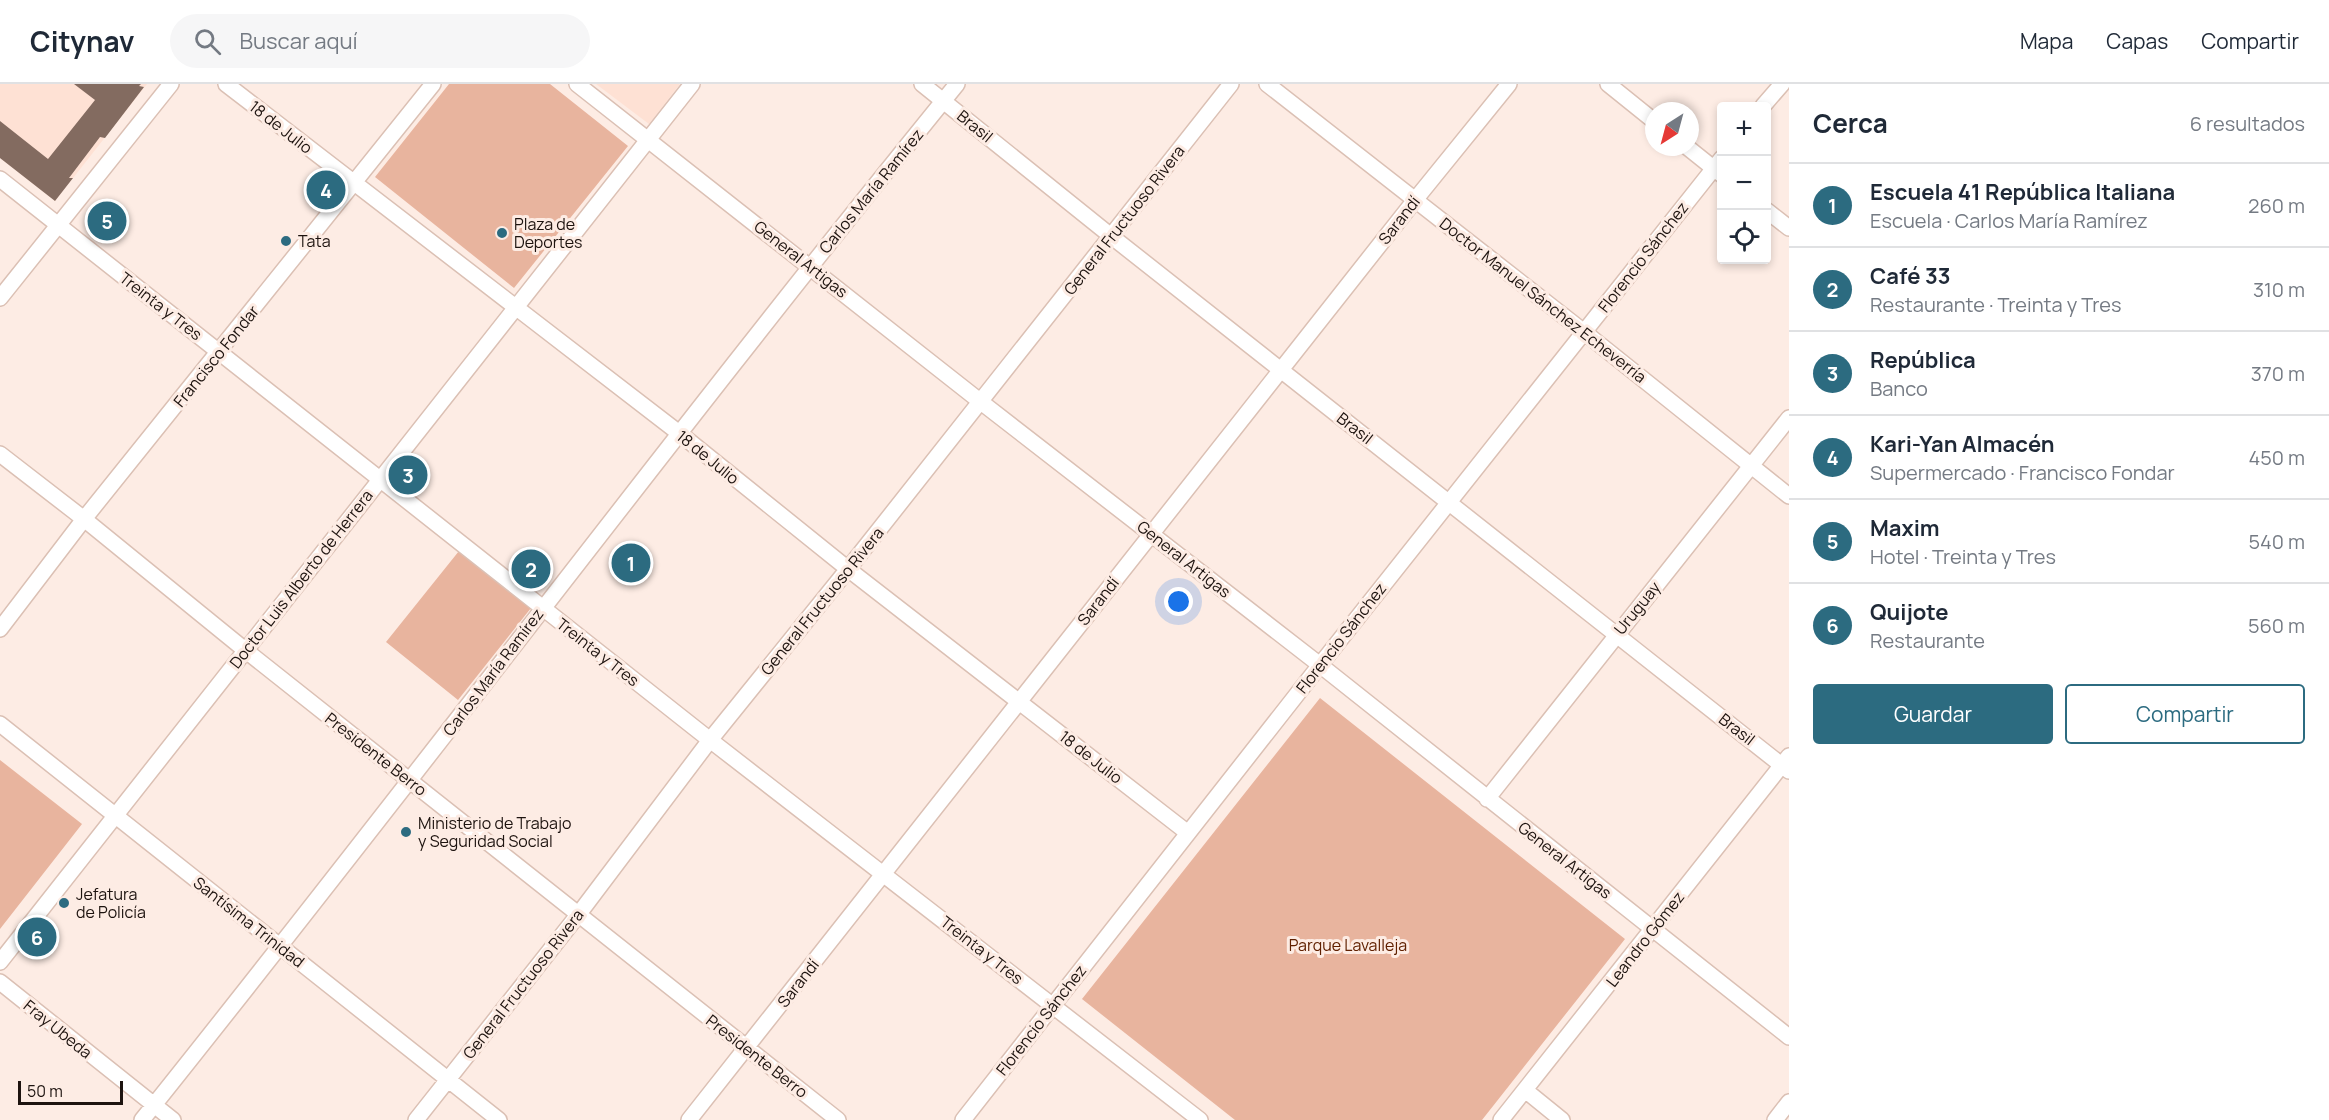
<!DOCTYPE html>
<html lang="es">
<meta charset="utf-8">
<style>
body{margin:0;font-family:Manrope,sans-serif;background:#f6f6f7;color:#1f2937}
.controls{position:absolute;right:18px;top:18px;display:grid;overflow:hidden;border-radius:6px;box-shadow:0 3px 9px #0003}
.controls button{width:54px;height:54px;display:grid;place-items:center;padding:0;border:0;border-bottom:2px solid #e0e1e3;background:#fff;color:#1f2937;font:30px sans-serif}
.compass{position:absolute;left:1645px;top:18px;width:54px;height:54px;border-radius:50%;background:#fff;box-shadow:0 3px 9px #0003;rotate:216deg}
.scale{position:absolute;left:18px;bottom:15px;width:105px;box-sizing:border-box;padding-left:6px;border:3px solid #1d130f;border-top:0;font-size:16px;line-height:21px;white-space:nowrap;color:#1d130f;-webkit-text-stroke:4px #fdece4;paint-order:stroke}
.you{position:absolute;left:1179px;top:518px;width:21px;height:21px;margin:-15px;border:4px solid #fff;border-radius:50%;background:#1a73e8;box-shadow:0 0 0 9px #1a73e833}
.badge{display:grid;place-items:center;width:39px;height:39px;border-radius:50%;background:#2c6b80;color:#fff;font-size:20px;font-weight:700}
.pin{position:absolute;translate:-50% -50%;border:3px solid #fff;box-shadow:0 2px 6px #0006}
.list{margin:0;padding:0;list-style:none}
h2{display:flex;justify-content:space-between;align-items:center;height:78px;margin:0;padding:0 24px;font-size:26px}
h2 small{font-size:20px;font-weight:400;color:#747a83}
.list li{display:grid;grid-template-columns:39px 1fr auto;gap:18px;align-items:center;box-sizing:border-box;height:84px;padding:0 24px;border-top:2px solid #e0e1e3}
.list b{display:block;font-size:22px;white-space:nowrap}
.list p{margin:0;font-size:20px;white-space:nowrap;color:#747a83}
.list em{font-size:20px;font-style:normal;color:#747a83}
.actions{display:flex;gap:12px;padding:18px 24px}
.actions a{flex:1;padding:14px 0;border:2px solid #2c6b80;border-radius:6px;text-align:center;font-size:21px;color:#2c6b80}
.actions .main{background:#2c6b80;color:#fff}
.icon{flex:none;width:33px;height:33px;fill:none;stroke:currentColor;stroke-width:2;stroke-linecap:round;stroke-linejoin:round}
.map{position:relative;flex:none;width:1789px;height:1036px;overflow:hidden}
header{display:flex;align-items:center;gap:36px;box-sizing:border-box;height:84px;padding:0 30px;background:#fff;border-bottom:2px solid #e0e1e3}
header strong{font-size:28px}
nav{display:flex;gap:33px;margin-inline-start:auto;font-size:21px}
.search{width:420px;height:54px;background:#f6f6f7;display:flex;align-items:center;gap:15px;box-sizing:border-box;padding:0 21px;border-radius:33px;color:#747a83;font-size:22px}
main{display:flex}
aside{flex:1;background:#fff}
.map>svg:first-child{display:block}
.built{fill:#fee1d4}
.green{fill:#e8b49e}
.building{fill:#836b60}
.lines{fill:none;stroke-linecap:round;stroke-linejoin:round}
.minor-casing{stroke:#dbc0b4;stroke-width:18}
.minor{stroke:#fff;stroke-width:15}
.poi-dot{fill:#2c6b80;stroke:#fdece4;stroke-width:2}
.labels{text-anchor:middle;stroke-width:6;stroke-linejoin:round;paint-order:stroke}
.street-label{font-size:16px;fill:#1d130f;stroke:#fdece4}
.poi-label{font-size:16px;fill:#1d130f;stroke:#fdece4;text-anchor:start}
.park-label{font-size:16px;fill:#602000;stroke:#fdece4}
</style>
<header>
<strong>Citynav</strong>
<div class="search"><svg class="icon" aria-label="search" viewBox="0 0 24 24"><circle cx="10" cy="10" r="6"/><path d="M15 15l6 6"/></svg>Buscar aquí</div>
<nav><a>Mapa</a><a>Capas</a><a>Compartir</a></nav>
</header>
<main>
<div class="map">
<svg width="1789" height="1036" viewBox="0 0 1789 1036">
<rect width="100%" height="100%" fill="#fdece4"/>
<path class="built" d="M0 0H147L55 117 0 74Z
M596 0H680L649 40Z"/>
<path class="green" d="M449 0H550L628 62 514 204 375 93Z
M459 467 531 524 458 616 386 558Z
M1320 614 1625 855 1482 1036H1235L1082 915Z
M0 676 82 740 0 845Z"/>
<path class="building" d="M74 0H141L139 2 144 3 105 54 100 53 69 94H73L55 117 0 74V37L48 75 95 16Z"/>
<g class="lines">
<defs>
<path id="minor" d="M226 0 679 349 848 485 1188 749
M577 0 981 318 1320 581 1789 953
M922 0 1111 152 1789 687
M1267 0 1584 248 1789 412
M1608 0 1654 37
M1763 22 1782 0
M1687 63 1722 91
M0 95 710 656 1200 1036
M1766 126 1789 144
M0 214 171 0
M0 370 84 435 245 566 838 1036
M0 545 84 435 433 0
M0 640 499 1036
M1487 715 1789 334
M0 878 692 0
M0 898 173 1036
M1525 1006 1562 1036
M142 1036C417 693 680 341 957 0
M416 1036 578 831 710 656 848 485 1231 0
M689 1036 1415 116 1509 0
M963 1036 1320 581 1722 74
M1501 1036 1789 672
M1775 1036 1789 1018"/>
</defs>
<use href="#minor" class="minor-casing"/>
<use href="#minor" class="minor"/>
</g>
<g class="poi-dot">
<circle cx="502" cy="149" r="6"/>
<circle cx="286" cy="157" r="6"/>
<circle cx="406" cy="748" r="6"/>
<circle cx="64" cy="819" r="6"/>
</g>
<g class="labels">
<g class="street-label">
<text transform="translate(975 42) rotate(39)" y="6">Brasil</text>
<text transform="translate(281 43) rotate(38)" y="6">18 de Julio</text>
<text transform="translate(871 107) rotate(-51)" y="6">Carlos María Ramírez</text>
<text transform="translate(1124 136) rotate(-52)" y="6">General Fructuoso Rivera</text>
<text transform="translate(1399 136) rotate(-52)" y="6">Sarandí</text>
<text transform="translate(1643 173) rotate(-52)" y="6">Florencio Sánchez</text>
<text transform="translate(801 175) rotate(38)" y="6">General Artigas</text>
<text transform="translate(1543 216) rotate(38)" y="6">Doctor Manuel Sánchez Echeverría</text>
<text transform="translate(161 222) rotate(38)" y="6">Treinta y Tres</text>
<text transform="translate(216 272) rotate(-51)" y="6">Francisco Fondar</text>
<text transform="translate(1355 344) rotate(38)" y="6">Brasil</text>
<text transform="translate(708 373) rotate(39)" y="6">18 de Julio</text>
<text transform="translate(1184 475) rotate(38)" y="6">General Artigas</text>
<text transform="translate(301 495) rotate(-52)" y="6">Doctor Luis Alberto de Herrera</text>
<text transform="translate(822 517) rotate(-51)" y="6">General Fructuoso Rivera</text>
<text transform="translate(1098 517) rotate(-52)" y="6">Sarandí</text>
<text transform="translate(1637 524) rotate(-51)" y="6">Uruguay</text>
<text transform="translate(1341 554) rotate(-52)" y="6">Florencio Sánchez</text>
<text transform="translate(598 568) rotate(38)" y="6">Treinta y Tres</text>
<text transform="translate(493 588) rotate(-53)" y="6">Carlos María Ramírez</text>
<text transform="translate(1737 645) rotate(38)" y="6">Brasil</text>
<text transform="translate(376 670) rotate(38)" y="6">Presidente Berro</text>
<text transform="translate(1091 673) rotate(38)" y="6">18 de Julio</text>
<text transform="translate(1565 776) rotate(38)" y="6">General Artigas</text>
<text transform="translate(249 838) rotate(38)" y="6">Santísima Trinidad</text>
<text transform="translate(1645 855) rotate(-52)" y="6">Leandro Gómez</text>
<text transform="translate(982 866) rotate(38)" y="6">Treinta y Tres</text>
<text transform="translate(798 899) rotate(-52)" y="6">Sarandí</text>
<text transform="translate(523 900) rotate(-52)" y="6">General Fructuoso Rivera</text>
<text transform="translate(1041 936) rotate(-52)" y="6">Florencio Sánchez</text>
<text transform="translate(58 945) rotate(39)" y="6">Fray Ubeda</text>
<text transform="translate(757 972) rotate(38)" y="6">Presidente Berro</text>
</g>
<g class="poi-label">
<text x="514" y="146">Plaza de<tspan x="514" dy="18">Deportes</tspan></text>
<text x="298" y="163">Tata</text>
<text x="418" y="745">Ministerio de Trabajo<tspan x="418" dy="18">y Seguridad Social</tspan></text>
<text x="76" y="816">Jefatura<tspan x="76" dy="18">de Policía</tspan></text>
</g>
<g class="park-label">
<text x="1348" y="867">Parque Lavalleja</text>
</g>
</g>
</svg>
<div class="controls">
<button>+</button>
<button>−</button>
<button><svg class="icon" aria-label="locate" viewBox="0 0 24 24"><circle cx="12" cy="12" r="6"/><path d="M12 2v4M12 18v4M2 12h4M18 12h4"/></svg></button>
</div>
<svg class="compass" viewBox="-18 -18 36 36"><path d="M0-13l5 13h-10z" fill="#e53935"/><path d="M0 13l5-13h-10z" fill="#747a83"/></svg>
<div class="scale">50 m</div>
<div class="you"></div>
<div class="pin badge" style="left:631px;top:479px">1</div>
<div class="pin badge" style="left:531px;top:485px">2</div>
<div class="pin badge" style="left:408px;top:391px">3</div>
<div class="pin badge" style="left:326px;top:106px">4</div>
<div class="pin badge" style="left:107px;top:137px">5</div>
<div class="pin badge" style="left:37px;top:853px">6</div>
</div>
<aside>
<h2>Cerca<small>6 resultados</small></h2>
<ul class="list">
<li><span class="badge">1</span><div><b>Escuela 41 República Italiana</b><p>Escuela · Carlos María Ramírez</p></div><em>260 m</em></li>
<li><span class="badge">2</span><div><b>Café 33</b><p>Restaurante · Treinta y Tres</p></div><em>310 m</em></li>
<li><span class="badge">3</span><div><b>República</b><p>Banco</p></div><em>370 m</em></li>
<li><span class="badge">4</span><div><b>Kari-Yan Almacén</b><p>Supermercado · Francisco Fondar</p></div><em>450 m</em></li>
<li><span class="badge">5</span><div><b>Maxim</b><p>Hotel · Treinta y Tres</p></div><em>540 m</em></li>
<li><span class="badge">6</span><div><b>Quijote</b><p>Restaurante</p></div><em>560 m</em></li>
</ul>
<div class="actions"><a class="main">Guardar</a><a>Compartir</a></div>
</aside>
</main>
